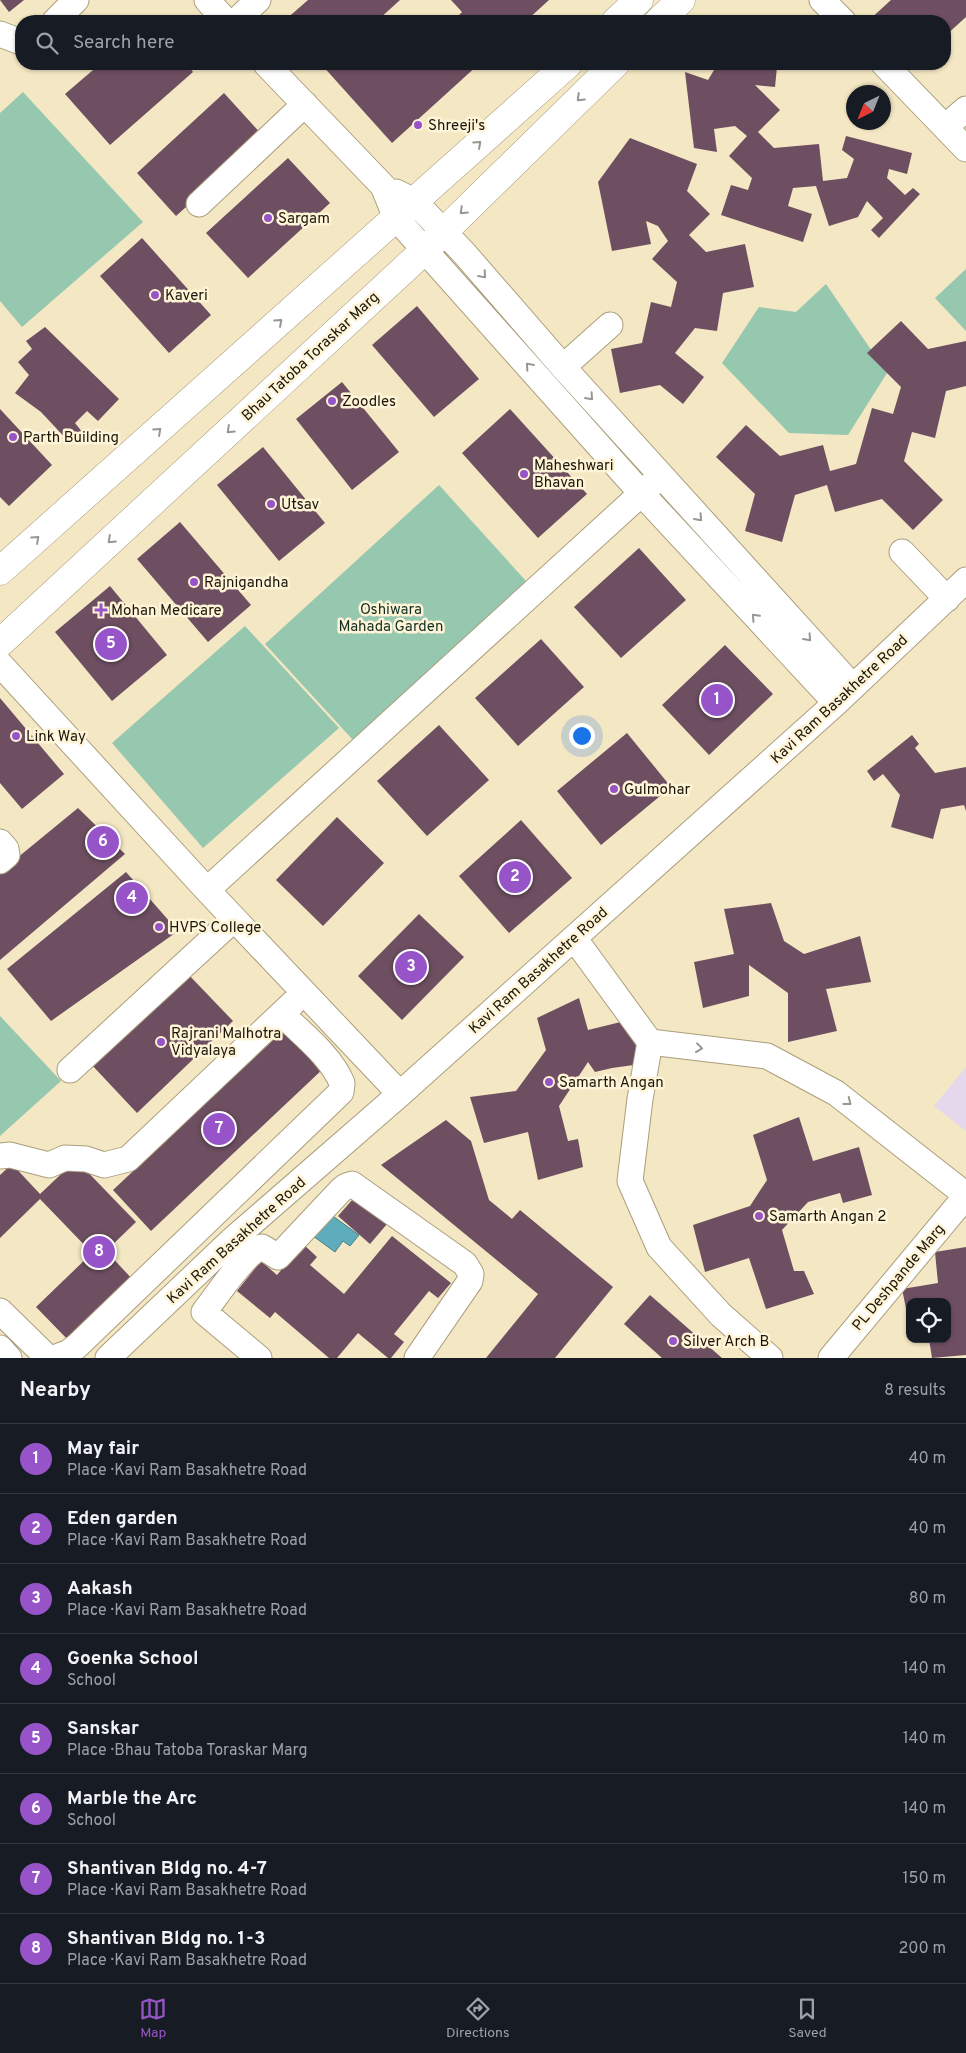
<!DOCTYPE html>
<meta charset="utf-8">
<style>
body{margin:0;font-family:Overpass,sans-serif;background:#242831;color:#f1f3f6}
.controls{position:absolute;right:15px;bottom:15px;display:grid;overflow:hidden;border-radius:10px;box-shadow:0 1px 4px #0004}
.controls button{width:45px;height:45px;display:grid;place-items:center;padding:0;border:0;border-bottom:1px solid #363941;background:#171b24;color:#f1f3f6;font:25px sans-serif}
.compass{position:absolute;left:846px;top:85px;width:45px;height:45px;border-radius:50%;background:#171b24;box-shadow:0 1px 4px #0004;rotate:223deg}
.you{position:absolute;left:581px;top:735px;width:18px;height:18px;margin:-12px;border:4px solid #fff;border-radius:50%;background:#1a73e8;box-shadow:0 0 0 8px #1a73e833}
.badge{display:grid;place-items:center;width:32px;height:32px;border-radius:50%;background:#9754c9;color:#fff;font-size:16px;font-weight:700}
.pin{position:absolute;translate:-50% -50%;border:2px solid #fff;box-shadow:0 1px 5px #0006}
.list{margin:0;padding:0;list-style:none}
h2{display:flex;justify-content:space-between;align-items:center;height:65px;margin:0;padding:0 20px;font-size:21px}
h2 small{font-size:16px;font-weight:400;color:#9ea1a6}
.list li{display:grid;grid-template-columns:32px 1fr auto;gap:15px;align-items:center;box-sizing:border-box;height:70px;padding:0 20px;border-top:1px solid #363941}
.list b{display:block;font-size:19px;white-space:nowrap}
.list p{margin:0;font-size:16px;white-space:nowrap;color:#9ea1a6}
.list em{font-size:16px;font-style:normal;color:#9ea1a6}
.icon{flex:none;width:28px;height:28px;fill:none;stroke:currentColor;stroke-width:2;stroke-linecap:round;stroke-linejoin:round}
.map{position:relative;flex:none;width:966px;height:1358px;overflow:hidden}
.search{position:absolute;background:#171b24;box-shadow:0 1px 4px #0004;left:15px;right:15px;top:15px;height:55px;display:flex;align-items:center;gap:12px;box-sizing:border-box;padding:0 18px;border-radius:20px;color:#9ea1a6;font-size:19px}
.sheet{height:625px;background:#171b24}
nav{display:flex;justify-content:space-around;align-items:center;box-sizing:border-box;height:70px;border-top:1px solid #363941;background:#171b24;font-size:14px;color:#9ea1a6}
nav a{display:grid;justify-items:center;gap:2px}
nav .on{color:#9754c9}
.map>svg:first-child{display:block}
.education{fill:#e5d8ec}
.green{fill:#96c7af}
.water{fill:#5eadbc;stroke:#4a8086}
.building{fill:#6e4f61}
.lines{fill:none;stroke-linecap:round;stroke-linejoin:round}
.minor-casing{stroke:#ab9e7c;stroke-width:27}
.major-casing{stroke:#ab9e7c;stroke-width:29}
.minor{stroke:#fff;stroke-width:25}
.major{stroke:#fff;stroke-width:28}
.oneway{stroke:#989690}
.poi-dot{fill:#9754c9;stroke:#fff4d7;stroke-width:2}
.labels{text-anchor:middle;stroke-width:5;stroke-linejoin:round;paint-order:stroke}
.poi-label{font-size:15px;fill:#1a1609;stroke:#fff4d7;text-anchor:start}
.street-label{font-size:15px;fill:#1a1609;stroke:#fff4d7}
.park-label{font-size:15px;fill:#113023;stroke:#fff4d7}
</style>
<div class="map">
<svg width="966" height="1358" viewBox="0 0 966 1358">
<rect width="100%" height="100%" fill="#f4e7c3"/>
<path class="education" d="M966 1067V1131L934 1106Z"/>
<path class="green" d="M23 92 143 222 22 327 0 301V113Z
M966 269V331L935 298Z
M826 284 887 373 848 435 789 433 722 363 759 307 796 312Z
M439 485 526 581 353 740 265 644Z
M245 626 339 728 203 848 112 743Z
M0 1016 61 1081 0 1136Z"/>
<path class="water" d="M330 1214 359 1235 350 1246 343 1241 335 1252 313 1236Z"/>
<path class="building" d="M0 0H24L9 12Z
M308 0H400L378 20 379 21H284Z
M451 0H549L526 21H453L462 12Z
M891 0H966V17L945 36V21H868Z
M100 64H187L193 72 110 145 65 94Z
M321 64H479L392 143Z
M714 64H769L777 67 775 87 755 85 780 110 758 132 774 148 819 144 823 181 847 178 854 159 842 150 846 136 912 153 907 174 889 169 887 178 905 195 913 188 920 194 879 238 871 230 883 218 867 201 858 217 829 226 816 186 793 188 788 206 812 214 803 242 721 215 731 185 748 190 752 178 729 156 747 136 735 126 714 129 717 152 694 148 685 72 708 80 717 65Z
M905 64H915L909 69Z
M224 93 264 137 176 216 137 173Z
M630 138 697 164 687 191 710 214 689 235 706 252 745 244 754 287 723 293 717 331 695 328 675 353 704 377 683 404 660 385 620 393 611 349 642 343 651 302 671 307 677 282 652 259 668 241 658 226 646 221 651 244 612 251 598 182Z
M288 158 330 203 248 278 206 233Z
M142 238 211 315 169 353 100 276Z
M417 306 479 379 434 417 372 345Z
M901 321 928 349 966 341V386L946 391 935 438 912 432 904 461 943 500 913 530 882 499 835 512 827 485 795 495 782 542 745 531 755 494 716 457 746 425 780 456 823 445 830 471 856 464 872 408 893 414 901 387 867 353Z
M45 327 119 399 98 421 87 411 75 423 83 433 70 443 41 412 15 393 29 375 18 362 32 349 26 341Z
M342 382 399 452 352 490 296 419Z
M0 409 52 465 9 506 0 497Z
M510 409 587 494 538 538 462 453Z
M263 447 325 523 279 561 217 485Z
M180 522 251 605 208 642 137 559Z
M639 548 686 600 621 658 574 607Z
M110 586 167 655 112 701 55 632Z
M541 639 584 687 518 746 475 698Z
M725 645 773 694 709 755 662 705Z
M0 698 64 774 22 809 0 783Z
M439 725 489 780 427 836 377 781Z
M627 733 671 787 601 845 557 791Z
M912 735 919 744 915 748 935 773 966 767V811L964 805 941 809 933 839 891 827 900 795 883 774 874 781 867 771Z
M78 808 125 854 0 960V872Z
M337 817 384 863 323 926 276 880Z
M521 820 572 878 509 933 459 876Z
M126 872 178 931 51 1021 7 969Z
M771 903 784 941 804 954 860 936 871 982 826 989 837 1031 788 1042V993L749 965V996L703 1008 694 962 734 954 724 909Z
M419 914 464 957 402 1020 358 976Z
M186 972 233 1021 137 1113 90 1063Z
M579 998 588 1030 629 1020 641 1064 612 1068 595 1072 588 1062 559 1106 568 1141 578 1139 583 1167 538 1180 528 1132 484 1143 470 1097 516 1091 546 1050 537 1018Z
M287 1027 325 1067 151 1231 113 1190Z
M799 1117 813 1161 859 1147 872 1195 843 1203 840 1193 808 1202 782 1230 794 1271H804L814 1294 766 1309 749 1258 705 1272 693 1225 750 1206 767 1180 753 1135Z
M446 1120 471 1141 489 1200 512 1219 520 1210 613 1287 555 1358H486L538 1294 381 1165Z
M76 1160 136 1222 106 1251 135 1282 71 1343 36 1307 92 1253 40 1199 0 1238V1175L12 1164 40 1194Z
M360 1191 393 1217 370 1244 338 1216Z
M392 1236 451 1283 438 1298 429 1291 394 1334 404 1342 391 1358H388L358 1333 337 1358H329L275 1312 270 1318 237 1291 261 1261 277 1275 303 1244 317 1257 310 1265 344 1294Z
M966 1247V1355L932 1358 929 1339H947V1302H910L909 1323 902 1289 938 1283 935 1252Z
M650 1295 722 1358H662L624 1324Z"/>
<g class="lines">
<defs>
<path id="minor" d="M207 0 226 21
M822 0 843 21
M55 21 76 0
M236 21 258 0
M0 34 21 42
M266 64 383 186 396 218 642 494 836 703
M884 64 966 149
M945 127 966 109
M396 192 414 201 464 253 563 367 853 687
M199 204 305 104
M563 367 610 325
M902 552 947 599
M0 664 207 890 400 1094
M0 842 6 849 7 855 0 861
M207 890 654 482
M574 938 650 1042 640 1099 630 1181 659 1247 721 1315 770 1358
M650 1042 767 1056 836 1093 966 1195
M70 1070 234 919
M0 1156 10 1155 49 1165 65 1158 86 1159 104 1165 128 1159 293 1003
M0 1311 48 1358
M0 1348 9 1358
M54 1358 69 1352 77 1346 341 1092 342 1083C330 1055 303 1035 282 1014
M108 1358 231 1241 400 1094 836 703 966 580
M259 1358 204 1312C216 1297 245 1252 262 1247L278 1257 341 1190 346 1186 352 1184 465 1264 471 1274 470 1281 417 1358
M831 1358 966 1196"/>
<path id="major" d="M616 21 639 0
M659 21 681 0
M0 571 568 64
M0 643 426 249 615 64"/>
</defs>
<use href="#minor" class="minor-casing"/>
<use href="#major" class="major-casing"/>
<use href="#minor" class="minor"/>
<use href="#major" class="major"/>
</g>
<defs><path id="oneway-chevron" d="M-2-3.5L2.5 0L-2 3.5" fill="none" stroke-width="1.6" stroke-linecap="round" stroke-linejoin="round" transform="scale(1.25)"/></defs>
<g class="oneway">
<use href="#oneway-chevron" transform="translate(580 98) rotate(136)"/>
<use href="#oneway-chevron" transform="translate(478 144) rotate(-42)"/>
<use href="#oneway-chevron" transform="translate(463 211) rotate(136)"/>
<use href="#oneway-chevron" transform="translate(483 275) rotate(49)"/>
<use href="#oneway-chevron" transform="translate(279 322) rotate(-42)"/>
<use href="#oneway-chevron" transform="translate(529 366) rotate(-131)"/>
<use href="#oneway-chevron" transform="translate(590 397) rotate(48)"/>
<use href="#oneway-chevron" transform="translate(230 430) rotate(137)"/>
<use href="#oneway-chevron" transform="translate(158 431) rotate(-42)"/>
<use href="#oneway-chevron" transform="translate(699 518) rotate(48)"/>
<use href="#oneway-chevron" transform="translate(36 539) rotate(-42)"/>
<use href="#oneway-chevron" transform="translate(111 540) rotate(137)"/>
<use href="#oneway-chevron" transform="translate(755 617) rotate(-133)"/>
<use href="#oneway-chevron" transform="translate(808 638) rotate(48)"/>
<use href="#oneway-chevron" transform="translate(699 1048) rotate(7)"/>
<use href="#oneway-chevron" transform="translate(848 1102) rotate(38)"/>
</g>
<g class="poi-dot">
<circle cx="418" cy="125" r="5"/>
<circle cx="268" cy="218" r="5"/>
<circle cx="155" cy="295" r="5"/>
<circle cx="332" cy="401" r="5"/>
<circle cx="13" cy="437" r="5"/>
<circle cx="524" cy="474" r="5"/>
<circle cx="271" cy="504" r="5"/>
<circle cx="194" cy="582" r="5"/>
<path d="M98.5 602.5h5v5h5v5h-5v5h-5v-5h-5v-5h5z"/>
<circle cx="16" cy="736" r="5"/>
<circle cx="614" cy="789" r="5"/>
<circle cx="159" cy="927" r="5"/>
<circle cx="161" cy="1042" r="5"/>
<circle cx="549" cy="1082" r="5"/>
<circle cx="759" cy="1216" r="5"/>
<circle cx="673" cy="1341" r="5"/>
</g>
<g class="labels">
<g class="poi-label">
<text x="428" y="130">Shreeji's</text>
<text x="278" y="223">Sargam</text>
<text x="165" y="300">Kaveri</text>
<text x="342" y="406">Zoodles</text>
<text x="23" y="442">Parth Building</text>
<text x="534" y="470">Maheshwari<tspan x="534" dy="17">Bhavan</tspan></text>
<text x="281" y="509">Utsav</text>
<text x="204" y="587">Rajnigandha</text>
<text x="111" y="615">Mohan Medicare</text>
<text x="26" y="741">Link Way</text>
<text x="624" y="794">Gulmohar</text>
<text x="169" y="932">HVPS College</text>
<text x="171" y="1038">Rajrani Malhotra<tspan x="171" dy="17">Vidyalaya</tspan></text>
<text x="559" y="1087">Samarth Angan</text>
<text x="769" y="1221">Samarth Angan 2</text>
<text x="683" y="1346">Silver Arch B</text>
</g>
<g class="street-label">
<text transform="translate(310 356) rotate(-43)" y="5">Bhau Tatoba Toraskar Marg</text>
<text transform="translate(839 699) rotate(-43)" y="5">Kavi Ram Basakhetre Road</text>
<text transform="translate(538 970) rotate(-42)" y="5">Kavi Ram Basakhetre Road</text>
<text transform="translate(236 1240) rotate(-42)" y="5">Kavi Ram Basakhetre Road</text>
<text transform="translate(898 1277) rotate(-50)" y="5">PL Deshpande Marg</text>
</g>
<g class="park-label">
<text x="391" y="614">Oshiwara<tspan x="391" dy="17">Mahada Garden</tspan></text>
</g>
</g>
</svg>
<div class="controls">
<button><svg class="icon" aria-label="locate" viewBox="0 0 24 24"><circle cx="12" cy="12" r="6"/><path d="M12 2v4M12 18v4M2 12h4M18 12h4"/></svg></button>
</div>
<svg class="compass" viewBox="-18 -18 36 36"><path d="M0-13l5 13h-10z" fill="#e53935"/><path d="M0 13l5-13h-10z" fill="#9ea1a6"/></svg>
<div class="you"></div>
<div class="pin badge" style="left:717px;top:700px">1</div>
<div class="pin badge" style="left:515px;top:877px">2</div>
<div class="pin badge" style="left:411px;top:967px">3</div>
<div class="pin badge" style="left:132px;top:898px">4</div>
<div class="pin badge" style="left:111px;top:644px">5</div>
<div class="pin badge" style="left:103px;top:842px">6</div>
<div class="pin badge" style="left:219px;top:1129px">7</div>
<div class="pin badge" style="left:99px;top:1252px">8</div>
<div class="search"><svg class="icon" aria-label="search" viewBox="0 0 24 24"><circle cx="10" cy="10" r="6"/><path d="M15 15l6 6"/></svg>Search here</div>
</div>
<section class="sheet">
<h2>Nearby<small>8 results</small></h2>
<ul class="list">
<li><span class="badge">1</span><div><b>May fair</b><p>Place · Kavi Ram Basakhetre Road</p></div><em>40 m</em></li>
<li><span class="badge">2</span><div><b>Eden garden</b><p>Place · Kavi Ram Basakhetre Road</p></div><em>40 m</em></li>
<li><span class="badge">3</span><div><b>Aakash</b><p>Place · Kavi Ram Basakhetre Road</p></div><em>80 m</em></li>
<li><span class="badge">4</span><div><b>Goenka School</b><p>School</p></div><em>140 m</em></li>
<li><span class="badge">5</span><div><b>Sanskar</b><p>Place · Bhau Tatoba Toraskar Marg</p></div><em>140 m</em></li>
<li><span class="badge">6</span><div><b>Marble the Arc</b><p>School</p></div><em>140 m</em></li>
<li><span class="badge">7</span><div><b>Shantivan Bldg no. 4-7</b><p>Place · Kavi Ram Basakhetre Road</p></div><em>150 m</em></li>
<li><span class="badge">8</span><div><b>Shantivan Bldg no. 1-3</b><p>Place · Kavi Ram Basakhetre Road</p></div><em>200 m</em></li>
</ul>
</section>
<nav>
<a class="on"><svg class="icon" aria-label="map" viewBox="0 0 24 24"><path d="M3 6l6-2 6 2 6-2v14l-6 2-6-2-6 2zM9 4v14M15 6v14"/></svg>Map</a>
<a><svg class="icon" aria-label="directions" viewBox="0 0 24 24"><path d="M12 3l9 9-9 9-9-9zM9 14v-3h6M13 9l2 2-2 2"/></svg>Directions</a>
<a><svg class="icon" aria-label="saved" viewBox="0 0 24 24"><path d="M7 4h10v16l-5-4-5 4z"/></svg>Saved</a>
</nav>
